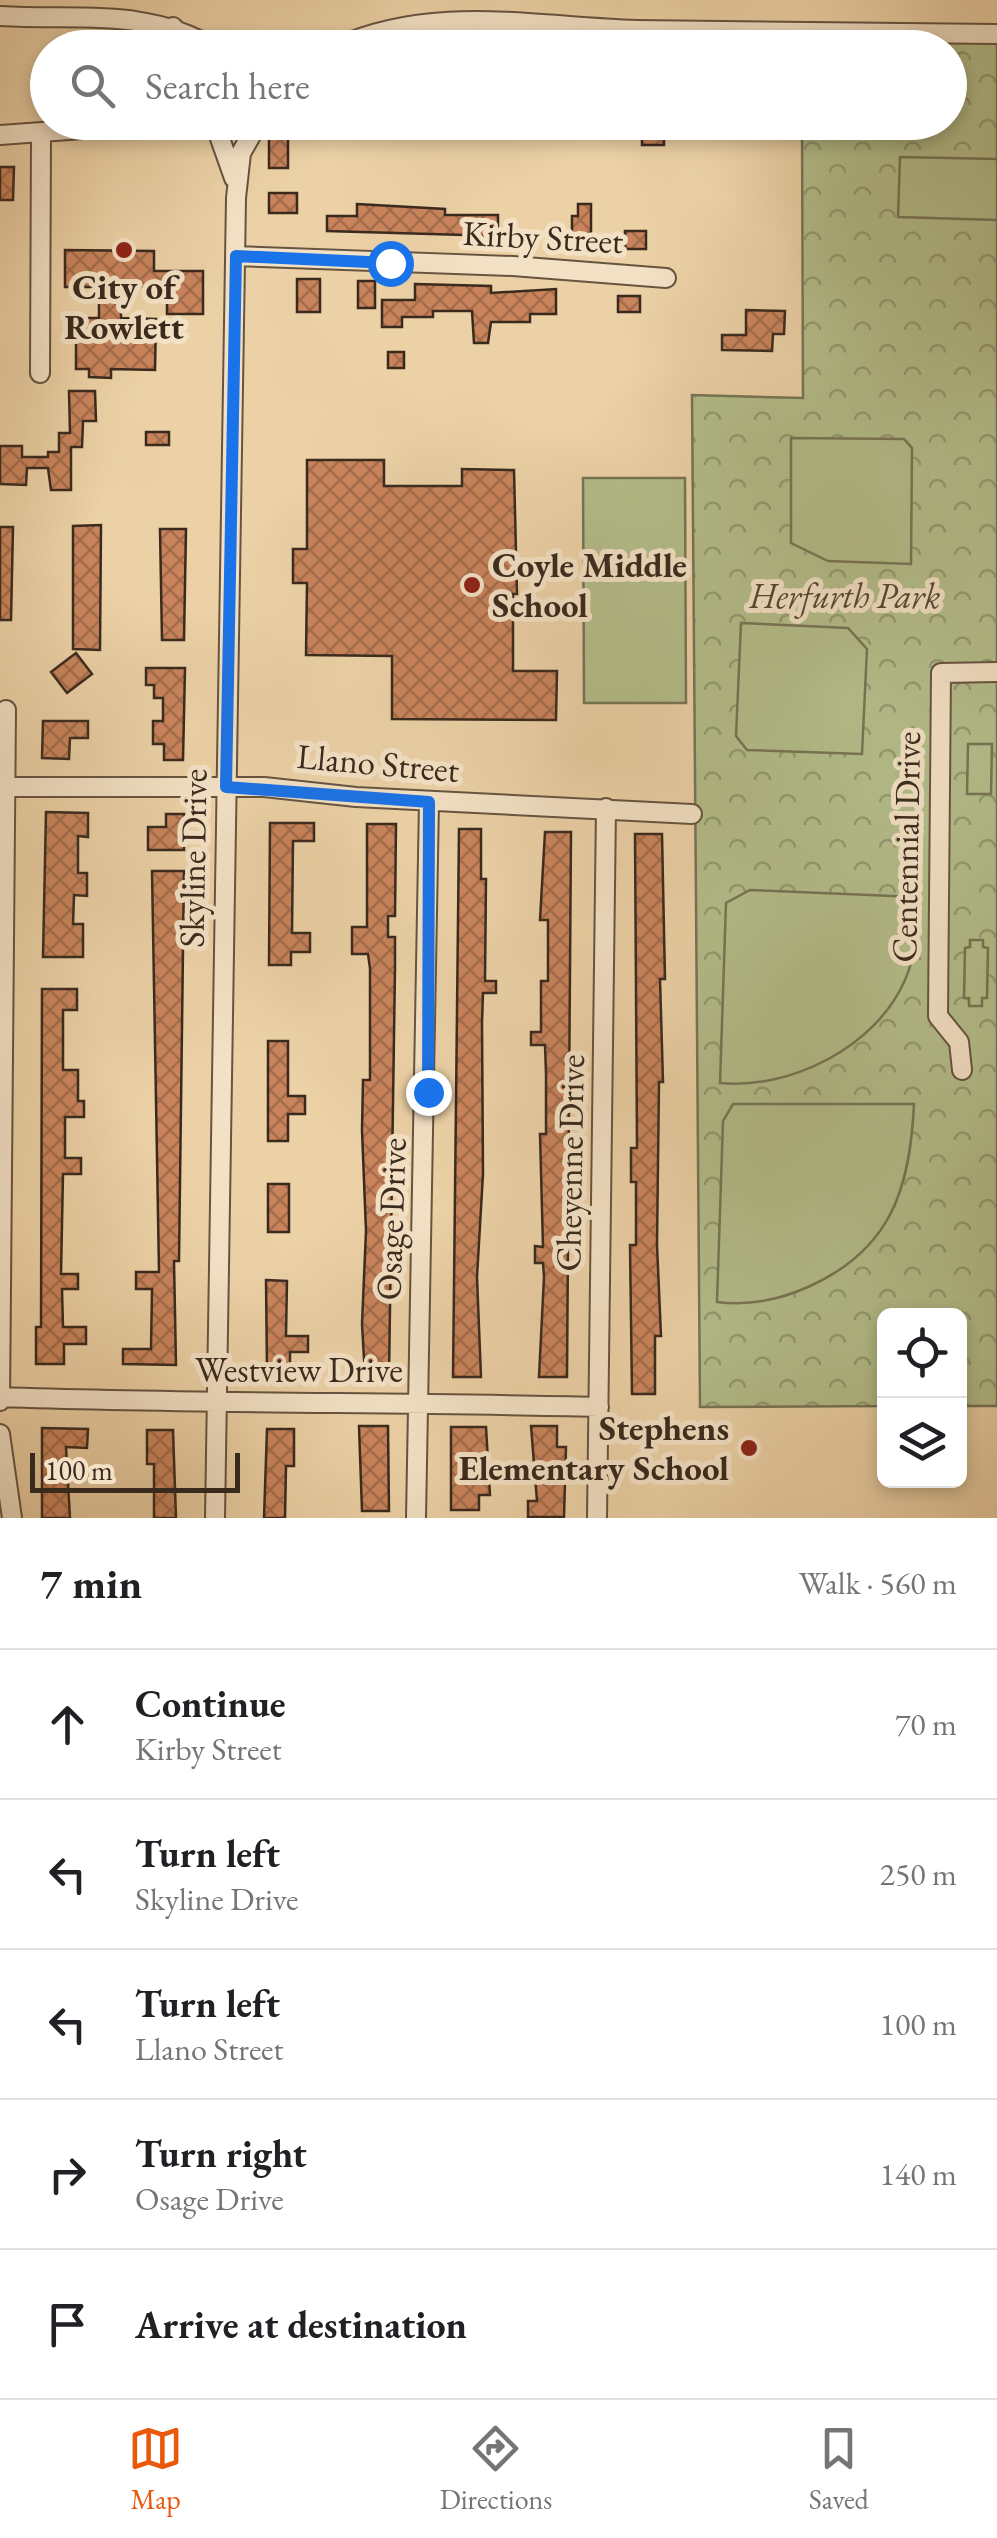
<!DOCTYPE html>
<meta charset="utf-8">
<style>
body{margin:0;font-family:"EB Garamond",serif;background:#f6f6f6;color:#202124}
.controls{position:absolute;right:30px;bottom:30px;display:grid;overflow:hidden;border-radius:15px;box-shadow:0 5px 15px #0003}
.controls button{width:90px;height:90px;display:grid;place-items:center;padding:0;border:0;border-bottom:2px solid #e0e0e0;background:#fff;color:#202124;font:50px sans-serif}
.scale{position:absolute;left:30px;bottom:25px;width:210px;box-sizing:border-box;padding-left:10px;border:5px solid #3a2a1e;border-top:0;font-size:28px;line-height:35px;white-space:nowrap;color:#3a2a1e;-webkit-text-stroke:8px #f3e1c5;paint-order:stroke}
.stop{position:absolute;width:30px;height:30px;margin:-22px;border:8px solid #1a73e8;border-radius:50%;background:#fff}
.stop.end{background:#1a73e8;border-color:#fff;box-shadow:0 2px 10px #0008}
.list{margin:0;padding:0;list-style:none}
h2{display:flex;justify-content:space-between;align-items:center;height:130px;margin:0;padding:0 40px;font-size:42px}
h2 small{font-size:32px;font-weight:400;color:#757577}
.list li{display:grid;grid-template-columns:65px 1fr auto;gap:30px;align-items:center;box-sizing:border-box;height:150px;padding:0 40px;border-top:2px solid #e0e0e0}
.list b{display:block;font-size:38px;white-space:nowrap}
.list p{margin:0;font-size:32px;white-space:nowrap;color:#757577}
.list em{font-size:32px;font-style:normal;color:#757577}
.icon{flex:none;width:55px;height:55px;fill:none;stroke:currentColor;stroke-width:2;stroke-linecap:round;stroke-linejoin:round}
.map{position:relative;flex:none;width:997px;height:1518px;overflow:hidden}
.search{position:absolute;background:#fff;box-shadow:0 5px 15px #0003;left:30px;right:30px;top:30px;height:110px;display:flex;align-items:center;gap:25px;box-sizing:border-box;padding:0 35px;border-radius:55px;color:#757577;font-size:38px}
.sheet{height:880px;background:#fff}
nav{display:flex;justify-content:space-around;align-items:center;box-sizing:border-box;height:140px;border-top:2px solid #e0e0e0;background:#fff;font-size:28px;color:#757577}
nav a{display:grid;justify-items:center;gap:5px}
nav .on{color:#ea580c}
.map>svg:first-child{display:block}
.park{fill:url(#park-crowns);stroke:#767454;stroke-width:2.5}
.garden{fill:#b3bd8a;stroke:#767454;stroke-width:2.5}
.building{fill:url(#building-cross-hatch);stroke:#3a2a1e;stroke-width:2.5}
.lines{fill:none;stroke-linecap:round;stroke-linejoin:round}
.minor-casing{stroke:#665440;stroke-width:22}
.minor{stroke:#f3e1c5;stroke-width:18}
.route{stroke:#1a73e8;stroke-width:12}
.poi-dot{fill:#8f2418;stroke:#f3e1c5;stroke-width:4}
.labels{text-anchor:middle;stroke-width:10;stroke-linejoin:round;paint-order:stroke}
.street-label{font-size:35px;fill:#3a2a1e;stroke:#f3e1c5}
.poi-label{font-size:35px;font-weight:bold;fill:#3a2a1e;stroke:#f3e1c5}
.park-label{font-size:35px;font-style:italic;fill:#524734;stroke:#f3e1c5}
</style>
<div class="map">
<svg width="997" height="1518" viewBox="0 0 997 1518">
<defs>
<pattern id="park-crowns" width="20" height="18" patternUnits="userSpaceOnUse" patternTransform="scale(2.5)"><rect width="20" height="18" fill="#b3bd8a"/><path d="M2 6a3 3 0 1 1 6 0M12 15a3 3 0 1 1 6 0" fill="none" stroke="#939a70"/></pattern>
<pattern id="building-cross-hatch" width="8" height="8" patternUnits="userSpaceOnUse" patternTransform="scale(2.5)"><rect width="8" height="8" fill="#c9845c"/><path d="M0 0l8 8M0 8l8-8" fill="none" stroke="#a46c4b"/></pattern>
</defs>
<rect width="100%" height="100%" fill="#ecd1a6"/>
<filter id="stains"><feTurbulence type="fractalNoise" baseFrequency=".002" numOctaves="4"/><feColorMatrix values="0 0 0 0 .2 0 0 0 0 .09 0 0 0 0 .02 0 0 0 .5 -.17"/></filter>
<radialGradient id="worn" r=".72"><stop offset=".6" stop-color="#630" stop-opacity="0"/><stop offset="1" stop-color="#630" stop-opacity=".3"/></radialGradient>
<path class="park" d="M997 35V1406H960V1316H884V1406L700 1407 692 395 803 398 802 123 950 122V48L801 47V39Z"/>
<path class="garden" d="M900 157 997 159V220L898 217Z
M791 438 904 439 912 448 911 564 828 561 791 543Z
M583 478H685L686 703H584Z
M741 623 848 628 867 649 862 754 747 750 736 736Z
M968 744H992L991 794H967Z
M750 890 916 897C916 925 917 954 905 980 876 1047 790 1090 720 1083L726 903Z
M970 940H983V947L988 948 987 998H982V1006H969V998H964L965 948 970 947Z
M733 1104H914C910 1189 891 1250 808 1287 779 1300 749 1306 717 1302L723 1121Z"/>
<path class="building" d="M642 127H664V145H642Z
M269 138H288V168H269Z
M0 167H14L13 200H0Z
M269 193H297V213H269Z
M357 204 445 209V215H498V236L327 231V216H357Z
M578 204H591V239H572V216H578Z
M625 231H646V249H625Z
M65 250 154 251V271H203V314H167V287H121V318L156 319 155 370 111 369V378L89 377V369H76V318H99V287H65Z
M297 279H320V312H297Z
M358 281H375V308H358Z
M415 284 491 286V293L556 289V314H530V322H491L488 343H474L472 311H433V317H402V327H382V300H415Z
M618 296H640V312H618Z
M746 310 785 311 784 334H773L772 351 722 350V335H746Z
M388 352H404V368H388Z
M69 391H95L96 421H83L82 447H71V490H51L48 468H27L26 485 0 484V446H22V457H48V452H59V433H70Z
M146 432H169V445H146Z
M307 460H384V486H462V469L514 470 517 594H513V671H557L556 720 392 719V656L306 655 307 583H293V549H307Z
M101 525 100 650 73 649V526Z
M0 527H13L11 620H0Z
M160 529H186L184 640H162Z
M76 653 92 674 67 693 51 672Z
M146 668H185L183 760H164V744H153V721H163V698H154V685H146Z
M43 721H88V738H70L69 759 42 758Z
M46 812 88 813V837L78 836V873H87V896L74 895 73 924H83V957H43Z
M166 814H184V850H148V827H166Z
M270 823H314V841H293L292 933H310V952H291V965H269Z
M367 824H396L395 916H388V937H395V968L389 1376H365L362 1324 366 1231 362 1130 363 1080H370V968L368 954H352V927H367Z
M459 829H481V879H486L485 981H496V993H483L482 1022 483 1174 477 1277 481 1377H453Z
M545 832H571L567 1377H539L544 1277 543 1263H535V1246L543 1247 540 1134H546V1074L545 1045H531V1032H541V981H548V920H540Z
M635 834H662L665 979H660L663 1082H659L657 1245 661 1336H655V1394H632L630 1245H636V1182H631V1148H637Z
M152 871H184L179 1261H174L176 1365 123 1364V1349H151L152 1289H136V1272H159Z
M42 989H77V1010H63V1070H78V1101H84V1117H65V1158H81V1174H63L61 1274H78V1289H62L63 1327H86V1344H64V1364H36V1327H41Z
M268 1041H288V1096H305V1114H288V1141H268Z
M268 1184H289V1232H268Z
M266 1280 287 1281 286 1336H308V1352H290V1372H267Z
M359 1426H388L389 1511H362Z
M531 1426H557V1447H566L564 1517H528V1501H537Z
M451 1427H486L490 1495H479V1510H451Z
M42 1428 88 1429 87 1448 66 1447 70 1518H42Z
M267 1429H294V1466H286L285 1518H264Z
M147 1430H173L176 1518H154V1464H147Z"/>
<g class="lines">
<defs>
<path id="minor" d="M0 16C78 21 145 7 214 48
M173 27 188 48
M335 48C434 3 533 27 637 30 757 32 877 33 997 34
M377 48 445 35 551 34
M216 127 234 178
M0 135 179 122
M236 256 513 266 666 278
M40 373 41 135
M0 787H264L356 797 692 814
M962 1070 959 1042 938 1016 941 673 997 672
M0 1397C200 1404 399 1402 599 1407
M0 1401 6 710
M0 1434 12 1518
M215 1518 236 198 241 153 257 125
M416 1518 429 802
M597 1518 606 808"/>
</defs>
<use href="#minor" class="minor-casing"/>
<use href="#minor" class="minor"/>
</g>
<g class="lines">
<path class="route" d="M390 263 236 256 226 787 429 802 428 1092"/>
</g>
<g class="poi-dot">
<circle cx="124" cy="250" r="10"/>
<circle cx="472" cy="585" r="10"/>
<circle cx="749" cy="1448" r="10"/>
</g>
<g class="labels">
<g class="street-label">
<text transform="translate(543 237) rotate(3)" y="12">Kirby Street</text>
<text transform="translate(378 763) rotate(5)" y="12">Llano Street</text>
<text transform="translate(906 847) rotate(-89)" y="12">Centennial Drive</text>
<text transform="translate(193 858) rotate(-89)" y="12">Skyline Drive</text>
<text transform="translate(570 1163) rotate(-89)" y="12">Cheyenne Drive</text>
<text transform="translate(391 1219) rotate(-88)" y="12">Osage Drive</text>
<text x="299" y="1382">Westview Drive</text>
</g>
<g class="poi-label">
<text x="124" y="299">City of<tspan x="124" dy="40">Rowlett</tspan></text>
<text x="492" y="577" text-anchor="start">Coyle Middle<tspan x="492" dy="40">School</tspan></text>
<text x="729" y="1440" text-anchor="end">Stephens<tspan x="729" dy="40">Elementary School</tspan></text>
</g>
<g class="park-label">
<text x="845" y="608">Herfurth Park</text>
</g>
</g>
<rect width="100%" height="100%" filter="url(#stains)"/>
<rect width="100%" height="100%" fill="url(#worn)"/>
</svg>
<div class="controls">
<button><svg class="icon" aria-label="locate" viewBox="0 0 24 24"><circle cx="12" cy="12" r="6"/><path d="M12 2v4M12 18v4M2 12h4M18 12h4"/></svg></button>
<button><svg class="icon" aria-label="layers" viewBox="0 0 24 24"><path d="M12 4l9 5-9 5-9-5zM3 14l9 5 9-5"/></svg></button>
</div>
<div class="scale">100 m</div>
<div class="stop" style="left:390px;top:263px"></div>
<div class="stop end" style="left:428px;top:1092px"></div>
<div class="search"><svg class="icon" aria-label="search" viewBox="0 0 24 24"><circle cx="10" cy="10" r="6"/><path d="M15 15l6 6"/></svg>Search here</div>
</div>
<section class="sheet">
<h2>7 min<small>Walk · 560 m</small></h2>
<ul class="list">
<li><svg class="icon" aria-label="ahead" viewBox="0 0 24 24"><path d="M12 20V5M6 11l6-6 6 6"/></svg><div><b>Continue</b><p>Kirby Street</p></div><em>70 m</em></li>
<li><svg class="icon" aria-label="left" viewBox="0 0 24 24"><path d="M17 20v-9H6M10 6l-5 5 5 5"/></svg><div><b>Turn left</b><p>Skyline Drive</p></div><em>250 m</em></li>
<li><svg class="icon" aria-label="left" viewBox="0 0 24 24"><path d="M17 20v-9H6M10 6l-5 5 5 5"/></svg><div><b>Turn left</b><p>Llano Street</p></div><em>100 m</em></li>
<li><svg class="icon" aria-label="right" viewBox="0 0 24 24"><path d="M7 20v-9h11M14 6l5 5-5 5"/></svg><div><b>Turn right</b><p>Osage Drive</p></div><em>140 m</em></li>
<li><svg class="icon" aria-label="arrive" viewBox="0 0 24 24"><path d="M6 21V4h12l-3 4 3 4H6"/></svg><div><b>Arrive at destination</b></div></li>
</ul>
</section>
<nav>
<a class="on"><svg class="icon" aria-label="map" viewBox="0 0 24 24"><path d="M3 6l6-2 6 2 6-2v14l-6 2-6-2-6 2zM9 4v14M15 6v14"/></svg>Map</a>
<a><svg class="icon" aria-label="directions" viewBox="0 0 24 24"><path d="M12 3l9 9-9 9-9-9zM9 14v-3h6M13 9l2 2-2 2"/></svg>Directions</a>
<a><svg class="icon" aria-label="saved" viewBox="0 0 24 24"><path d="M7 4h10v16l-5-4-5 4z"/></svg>Saved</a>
</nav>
